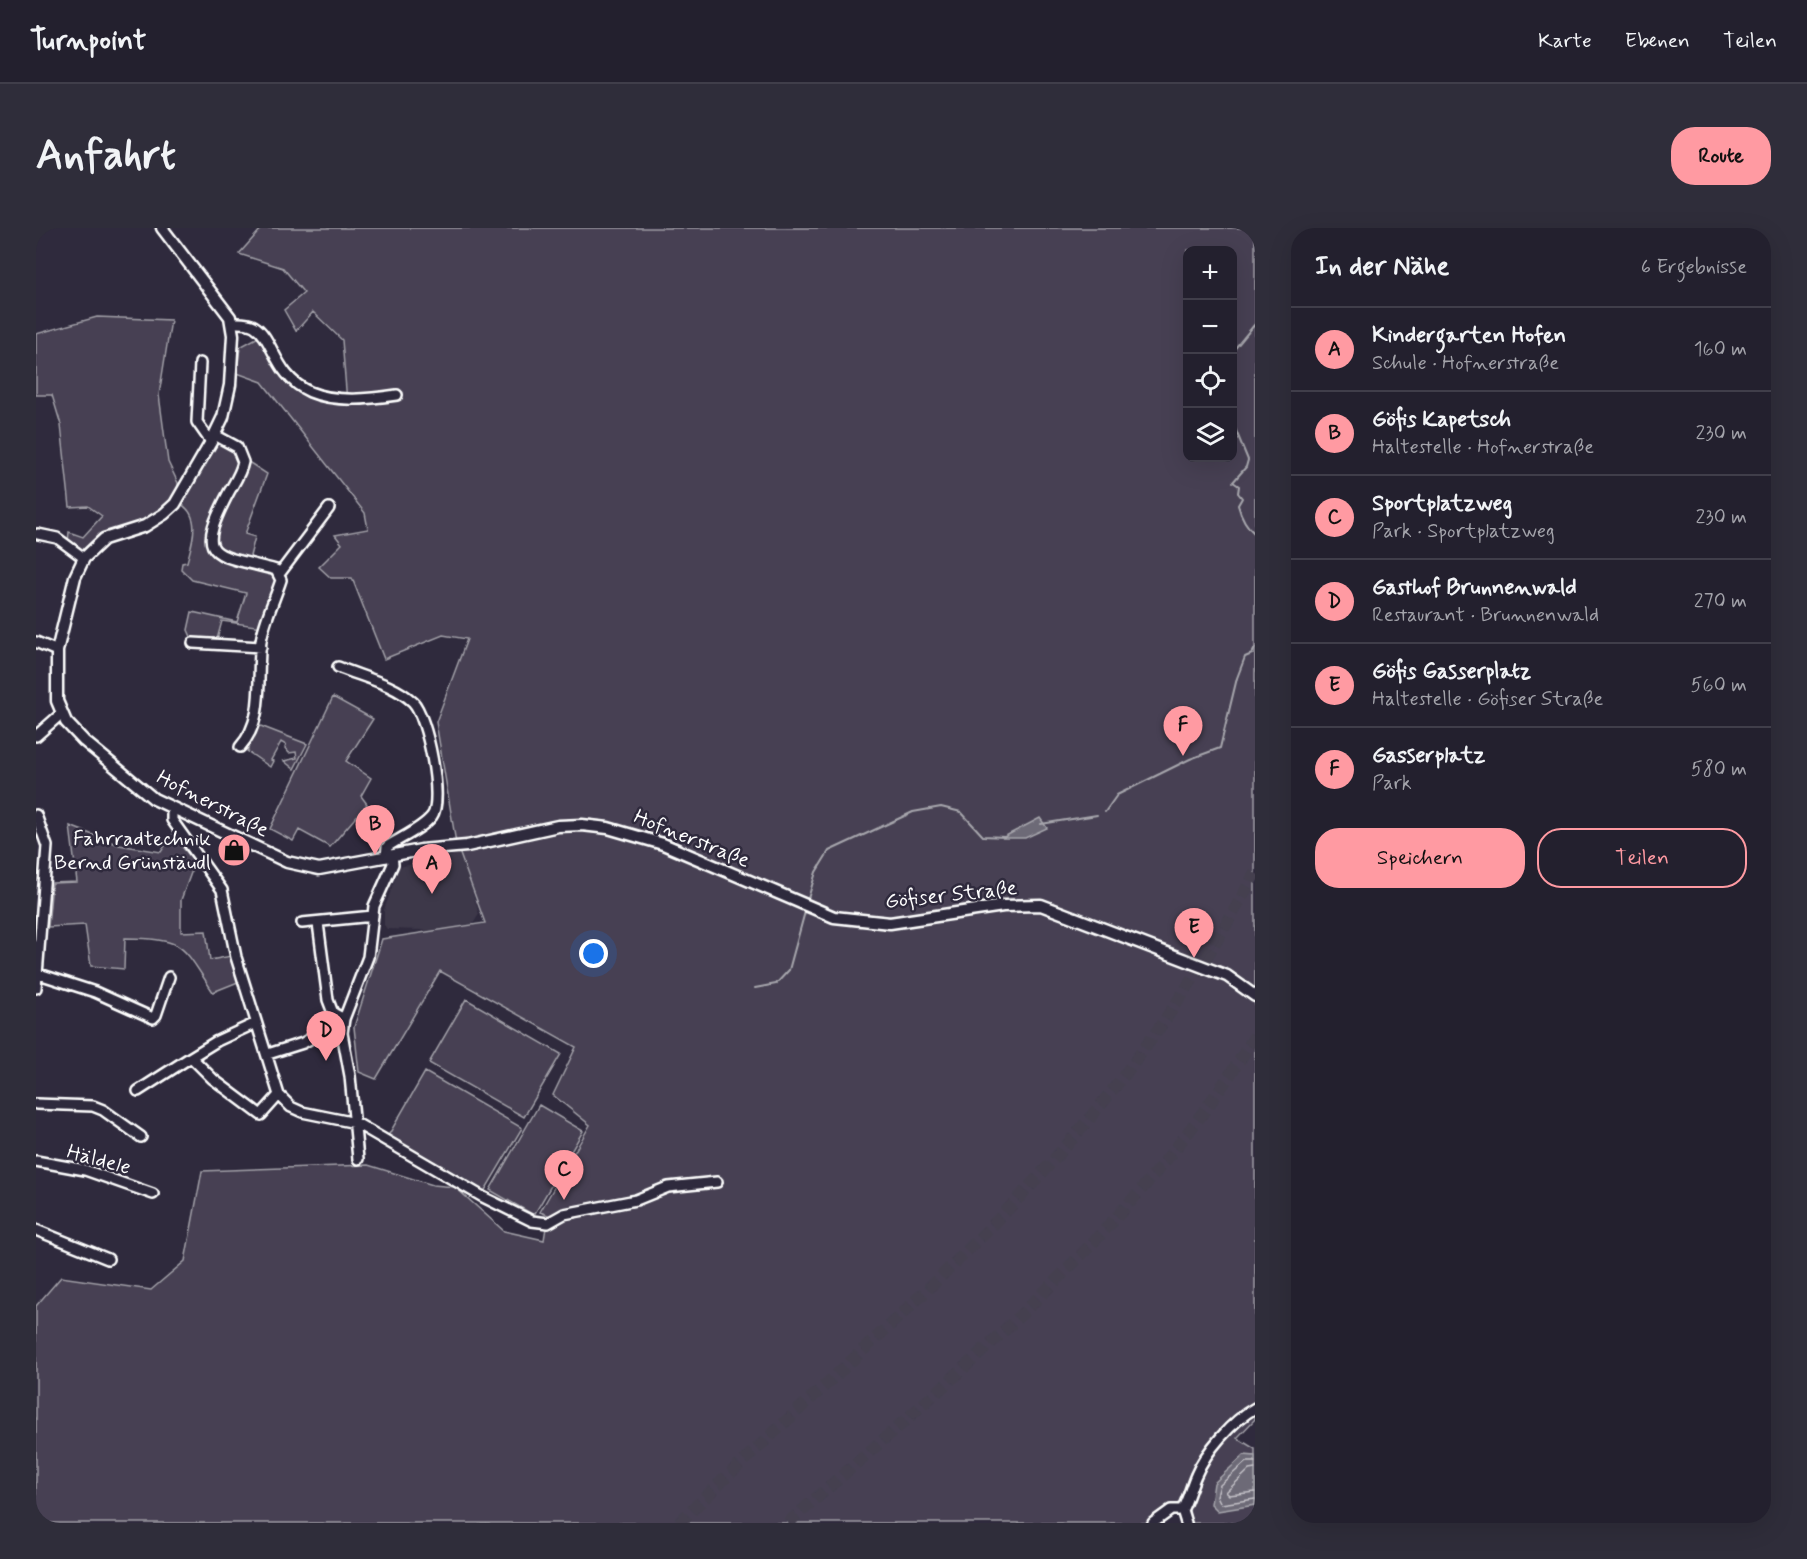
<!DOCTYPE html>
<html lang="de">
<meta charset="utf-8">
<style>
body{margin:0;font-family:Mynerve,sans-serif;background:#2f2d3a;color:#f1f3f6}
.controls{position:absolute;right:18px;top:18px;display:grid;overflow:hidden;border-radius:12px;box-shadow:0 6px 24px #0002}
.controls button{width:54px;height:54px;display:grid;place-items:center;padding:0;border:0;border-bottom:2px solid #403e4a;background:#23202e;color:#f1f3f6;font:30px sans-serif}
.you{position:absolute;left:558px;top:726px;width:21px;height:21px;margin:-15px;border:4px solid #fff;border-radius:50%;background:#1a73e8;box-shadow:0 0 0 9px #1a73e833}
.badge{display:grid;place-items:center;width:39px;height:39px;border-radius:50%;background:#ff9aa2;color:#111;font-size:20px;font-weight:700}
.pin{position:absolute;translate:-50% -50px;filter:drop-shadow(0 2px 3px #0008)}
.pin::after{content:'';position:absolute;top:32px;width:21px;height:18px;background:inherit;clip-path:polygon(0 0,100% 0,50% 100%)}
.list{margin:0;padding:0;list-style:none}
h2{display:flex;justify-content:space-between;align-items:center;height:78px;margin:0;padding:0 24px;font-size:26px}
h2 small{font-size:20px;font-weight:400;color:#a3a3aa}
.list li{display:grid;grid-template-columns:39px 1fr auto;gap:18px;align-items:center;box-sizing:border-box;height:84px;padding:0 24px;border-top:2px solid #403e4a}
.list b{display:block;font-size:22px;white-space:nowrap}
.list p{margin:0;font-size:20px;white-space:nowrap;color:#a3a3aa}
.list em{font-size:20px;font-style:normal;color:#a3a3aa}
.actions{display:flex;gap:12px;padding:18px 24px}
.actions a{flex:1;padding:14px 0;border:2px solid #ff9aa2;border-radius:24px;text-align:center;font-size:21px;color:#ff9aa2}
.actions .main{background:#ff9aa2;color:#111}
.icon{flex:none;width:33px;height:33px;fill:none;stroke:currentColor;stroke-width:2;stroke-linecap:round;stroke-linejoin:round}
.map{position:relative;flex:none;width:1219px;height:1295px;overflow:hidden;border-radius:24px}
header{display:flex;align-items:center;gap:36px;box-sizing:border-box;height:84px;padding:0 30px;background:#23202e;border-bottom:2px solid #403e4a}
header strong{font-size:28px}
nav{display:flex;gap:33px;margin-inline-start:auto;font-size:21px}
.intro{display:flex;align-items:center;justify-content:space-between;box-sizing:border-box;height:144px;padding:0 36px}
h1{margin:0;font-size:42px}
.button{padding:15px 27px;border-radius:24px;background:#ff9aa2;color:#111;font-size:21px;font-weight:700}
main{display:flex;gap:36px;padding:0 36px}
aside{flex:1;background:#23202e;border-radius:24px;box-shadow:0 6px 24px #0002}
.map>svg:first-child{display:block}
.built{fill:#3c3749}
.green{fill:#464152;stroke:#a2a0a8;stroke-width:1.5;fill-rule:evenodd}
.water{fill:#6d6a77;stroke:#a7a6ad;stroke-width:1.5}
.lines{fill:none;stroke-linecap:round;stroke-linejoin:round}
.shore{stroke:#c5c3c9;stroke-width:1.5}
.stream{stroke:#a7a6ad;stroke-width:2}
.highway-tunnel{stroke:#443f50;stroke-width:12;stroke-dasharray:12 6;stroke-linecap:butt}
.minor-casing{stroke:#fff;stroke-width:14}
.major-casing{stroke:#fff;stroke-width:15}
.minor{stroke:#2f2a3d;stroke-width:9}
.major{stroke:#2f2a3d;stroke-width:10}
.labels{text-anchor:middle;stroke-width:5;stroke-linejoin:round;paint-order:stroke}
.street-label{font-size:21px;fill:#fff;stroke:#2f2a3d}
.poi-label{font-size:21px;fill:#fff;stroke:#2f2a3d;text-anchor:end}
</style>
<header>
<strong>Turnpoint</strong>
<nav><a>Karte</a><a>Ebenen</a><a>Teilen</a></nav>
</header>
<div class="intro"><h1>Anfahrt</h1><a class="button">Route</a></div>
<main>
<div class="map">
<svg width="1219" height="1295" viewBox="0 0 1219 1295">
<rect width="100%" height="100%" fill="#2f2a3d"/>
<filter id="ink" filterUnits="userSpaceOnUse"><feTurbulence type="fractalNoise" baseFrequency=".0167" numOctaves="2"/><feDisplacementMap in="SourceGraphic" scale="12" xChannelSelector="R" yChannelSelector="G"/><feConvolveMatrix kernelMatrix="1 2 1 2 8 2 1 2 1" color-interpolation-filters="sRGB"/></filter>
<g filter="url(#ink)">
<path class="built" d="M423 626 426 628 443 686 437 696 423 704 408 707 386 702 351 701 348 697V682L363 639Z"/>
<path class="green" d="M226 0H1219V1191L1201 1210 1219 1221V1295H1154L1153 1279 1136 1276 1109 1295H0V1078L25 1049 115 1062 149 1033 166 943 332 937 397 957 419 959 468 1003 508 1012 512 987 504 984 554 897 517 867 540 819 404 743 340 851 323 844 318 799 346 711 449 695 420 615 400 494 431 411 407 407 348 431 316 350H295L283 339 306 316 299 307 332 301 329 285 226 154 201 145 204 119 226 107C253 160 252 163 311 174L306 112 277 84 260 103 248 82 268 65 247 40 203 26ZM1152 22H1196V230H1152Z
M61 89 135 92 123 167 132 234 142 255V266L126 284 48 325 32 314 33 304 47 309 66 288 52 278 34 279 25 197 16 167H0V106Z
M182 213 202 224C202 230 204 238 202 243 195 267 157 301 177 326L235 344 241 351 226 399 186 393 180 415 156 411 152 402 156 384 201 394 210 365 156 352 145 341 146 335 151 334C156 315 166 289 145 276Z
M214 235 231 246 209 306 219 309 213 332 188 325 178 315 179 298 210 236Z
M297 469 337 491 310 533 335 550 325 568 331 576 294 619 263 602 257 613 234 601Z
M222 497 271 516 258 541 248 533 261 530 260 524 253 525 249 520 250 517 245 514 235 532 237 533 234 539 211 523Z
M34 598 83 617 125 624 136 607 159 634 145 672V704L170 703 174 732 195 728 202 754 177 764C145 716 150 711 89 710L88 741 55 738 49 697 12 699 16 655 41 654Z
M430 771 525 826 488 889 393 835Z
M389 844 486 900 448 964 352 908Z
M503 877 547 903 498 987 454 962Z"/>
<path class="water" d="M1004 590 1011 600 989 610H966Z
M1208 1227 1219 1228V1277L1182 1283 1175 1276 1178 1255Z"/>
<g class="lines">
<path class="shore" d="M1219 1234H1210L1184 1257 1181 1268 1185 1276 1219 1271
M1219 1241 1213 1242 1190 1264 1193 1267 1219 1264"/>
<path class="stream" d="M1196 124 1219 96
M1196 193 1212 232 1210 239 1197 254 1203 258 1202 265 1206 270 1202 277C1205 289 1210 298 1219 306
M1069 584 1081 567 1154 531 1184 520 1201 450 1209 429 1216 426 1219 420
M1005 596 1061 587
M771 674 780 644 793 623 877 584 905 579 925 584 947 608 969 609
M719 760 740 756 753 742 770 680"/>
<path class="highway-tunnel" d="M643 1295C787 1153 949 1023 1075 864 1130 795 1178 722 1219 645
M752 1295C920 1147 1100 1001 1219 808"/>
<defs>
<path id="minor" d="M196 95C203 95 211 94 218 98 238 110 238 148 274 164 300 175 334 171 361 167
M164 135 161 194 175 214
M179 207 201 219 207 234C205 245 198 255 193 264 157 332 177 325 240 342L245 352C239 371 228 393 225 413 220 450 230 490 204 519
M2 306 21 310 48 330
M244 345 293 280
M0 414 21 423
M157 415 225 419
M302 439C326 449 358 456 377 474 391 488 408 572 396 588 386 601 364 610 351 619L350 629
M0 508 25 486
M136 580V592L186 662 200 729 243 867 255 879 266 884 320 895 447 969 496 993 512 995 528 986 600 972 632 959 681 954
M0 587 11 618 0 760
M266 695 337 688
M282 695 292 772 297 785 308 791 306 805 314 848 322 931
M3 746 59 764 117 790 120 787 133 749
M220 795 181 813 155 829 177 851 225 887 243 867
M232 826 267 815 308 791 332 729 338 678 357 636 356 628
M102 863 155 829
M0 876 57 878 67 882 105 909
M0 933 49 942 117 966
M0 1002 72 1031
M1146 1282C1152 1271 1155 1258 1160 1247 1170 1223 1196 1193 1219 1180
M1146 1282 1150 1295
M1117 1295 1135 1282H1146"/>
<path id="major" d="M126 0 194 89 197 107 194 157 187 189 175 214 139 276 128 286 109 298 68 311 48 330 39 349 21 423V473L30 494 48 513 118 571 251 634 283 641 385 622 431 618 522 598 546 597 572 600 627 616 798 689 854 695 967 678 1005 677 1191 748 1219 768"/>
</defs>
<use href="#minor" class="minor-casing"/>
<use href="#major" class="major-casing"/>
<use href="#minor" class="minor"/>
<use href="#major" class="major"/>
</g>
</g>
<defs>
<symbol id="shop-disc" viewBox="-11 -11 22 22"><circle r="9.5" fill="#ff9aa2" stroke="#2f2a3d"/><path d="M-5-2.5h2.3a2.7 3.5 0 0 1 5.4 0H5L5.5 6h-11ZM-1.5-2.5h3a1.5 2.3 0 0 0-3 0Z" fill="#111"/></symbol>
</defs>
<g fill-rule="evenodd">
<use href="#shop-disc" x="179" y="603" width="38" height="38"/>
</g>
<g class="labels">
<g class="street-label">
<text transform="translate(177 575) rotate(27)" y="7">Hofnerstraße</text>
<text transform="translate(656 610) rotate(22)" y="7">Hofnerstraße</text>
<text transform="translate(915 666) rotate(-6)" y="7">Göfiser Straße</text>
<text transform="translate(63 931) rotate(15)" y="7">Häldele</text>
</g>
<g class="poi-label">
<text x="175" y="617">Fahrradtechnik<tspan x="175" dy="24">Bernd Grünstäudl</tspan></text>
</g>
</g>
</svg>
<div class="controls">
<button>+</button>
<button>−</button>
<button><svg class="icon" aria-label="locate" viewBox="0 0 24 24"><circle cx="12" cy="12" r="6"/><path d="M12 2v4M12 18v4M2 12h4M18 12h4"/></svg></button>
<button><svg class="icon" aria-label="layers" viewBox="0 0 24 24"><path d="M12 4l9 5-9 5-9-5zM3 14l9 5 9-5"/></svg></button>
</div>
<div class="you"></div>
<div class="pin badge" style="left:396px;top:666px">A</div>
<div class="pin badge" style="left:339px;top:627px">B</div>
<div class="pin badge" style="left:528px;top:972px">C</div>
<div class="pin badge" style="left:290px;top:833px">D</div>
<div class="pin badge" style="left:1158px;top:730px">E</div>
<div class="pin badge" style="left:1147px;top:528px">F</div>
</div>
<aside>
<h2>In der Nähe<small>6 Ergebnisse</small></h2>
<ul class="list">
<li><span class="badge">A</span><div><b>Kindergarten Hofen</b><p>Schule · Hofnerstraße</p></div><em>160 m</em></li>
<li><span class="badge">B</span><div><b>Göfis Kapetsch</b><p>Haltestelle · Hofnerstraße</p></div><em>230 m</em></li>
<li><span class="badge">C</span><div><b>Sportplatzweg</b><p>Park · Sportplatzweg</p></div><em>230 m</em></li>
<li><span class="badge">D</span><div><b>Gasthof Brunnenwald</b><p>Restaurant · Brunnenwald</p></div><em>270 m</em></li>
<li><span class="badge">E</span><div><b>Göfis Gasserplatz</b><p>Haltestelle · Göfiser Straße</p></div><em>560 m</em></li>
<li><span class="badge">F</span><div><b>Gasserplatz</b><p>Park</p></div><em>580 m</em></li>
</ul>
<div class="actions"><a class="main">Speichern</a><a>Teilen</a></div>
</aside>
</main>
